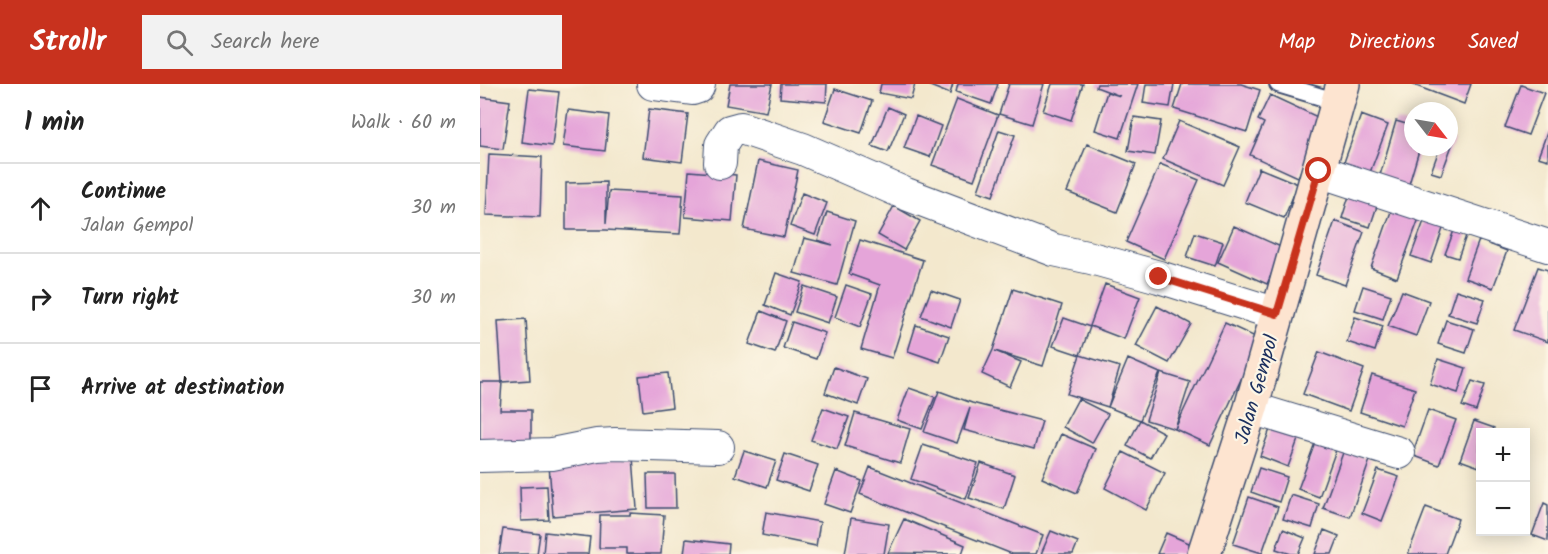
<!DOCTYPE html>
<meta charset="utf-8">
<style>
body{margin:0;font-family:Kalam,sans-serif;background:#f2f2f2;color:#222}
.controls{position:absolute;right:18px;bottom:18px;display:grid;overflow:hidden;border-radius:0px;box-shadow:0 3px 15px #0003}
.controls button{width:54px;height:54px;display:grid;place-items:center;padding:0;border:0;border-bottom:2px solid #e0e0e0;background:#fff;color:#222;font:30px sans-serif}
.compass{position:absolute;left:924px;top:18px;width:54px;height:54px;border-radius:50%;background:#fff;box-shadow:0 3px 15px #0003;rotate:121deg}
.stop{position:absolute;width:18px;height:18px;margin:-14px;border:4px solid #c8321e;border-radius:50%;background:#fff}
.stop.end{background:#c8321e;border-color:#fff;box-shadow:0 2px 6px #0008}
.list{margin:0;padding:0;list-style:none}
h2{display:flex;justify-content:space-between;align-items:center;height:78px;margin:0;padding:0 24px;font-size:26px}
h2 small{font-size:20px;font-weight:400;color:#767676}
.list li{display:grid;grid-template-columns:39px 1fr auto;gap:18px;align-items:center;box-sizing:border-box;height:90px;padding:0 24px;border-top:2px solid #e0e0e0}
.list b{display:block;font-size:22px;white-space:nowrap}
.list p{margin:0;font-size:20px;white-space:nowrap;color:#767676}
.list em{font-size:20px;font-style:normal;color:#767676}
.icon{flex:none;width:33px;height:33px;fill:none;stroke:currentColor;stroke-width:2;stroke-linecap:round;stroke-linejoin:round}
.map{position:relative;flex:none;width:1068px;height:470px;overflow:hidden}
header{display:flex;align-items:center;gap:36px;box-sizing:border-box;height:84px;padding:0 30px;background:#c8321e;color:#fff}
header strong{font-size:28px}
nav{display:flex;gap:33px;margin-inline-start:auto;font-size:21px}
.search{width:420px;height:54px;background:#f2f2f2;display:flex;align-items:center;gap:15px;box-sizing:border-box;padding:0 21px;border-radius:0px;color:#767676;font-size:22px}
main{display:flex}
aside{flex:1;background:#fff}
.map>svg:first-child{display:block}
.building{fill:#e5a5d9}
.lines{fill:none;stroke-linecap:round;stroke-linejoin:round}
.service-casing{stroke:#3b4b6f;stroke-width:20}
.minor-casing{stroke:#3b4b6f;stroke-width:34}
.secondary-casing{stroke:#3b4b6f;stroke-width:36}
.service{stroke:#fff;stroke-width:16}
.minor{stroke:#fff;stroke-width:32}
.secondary{stroke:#fde4d0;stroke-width:33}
.route{stroke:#c8321e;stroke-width:8}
.labels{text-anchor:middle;stroke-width:4.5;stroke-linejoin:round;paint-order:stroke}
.street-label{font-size:20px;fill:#1b2f5e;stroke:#fcf5e5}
</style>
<header>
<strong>Strollr</strong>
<div class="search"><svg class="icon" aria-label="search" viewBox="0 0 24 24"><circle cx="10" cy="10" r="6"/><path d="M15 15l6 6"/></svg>Search here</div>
<nav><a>Map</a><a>Directions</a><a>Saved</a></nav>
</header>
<main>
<aside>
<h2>1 min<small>Walk · 60 m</small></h2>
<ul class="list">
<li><svg class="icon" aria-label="ahead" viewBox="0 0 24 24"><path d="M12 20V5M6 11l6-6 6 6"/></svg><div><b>Continue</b><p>Jalan Gempol</p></div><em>30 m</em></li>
<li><svg class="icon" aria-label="right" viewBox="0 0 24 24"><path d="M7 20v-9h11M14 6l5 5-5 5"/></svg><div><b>Turn right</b></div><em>30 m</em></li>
<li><svg class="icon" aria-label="arrive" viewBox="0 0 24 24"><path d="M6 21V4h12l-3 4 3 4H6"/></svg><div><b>Arrive at destination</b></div></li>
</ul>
</aside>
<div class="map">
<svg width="1068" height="470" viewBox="0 0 1068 470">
<rect width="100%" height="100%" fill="#fcf5e5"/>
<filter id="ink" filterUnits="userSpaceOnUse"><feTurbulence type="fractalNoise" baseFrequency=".0167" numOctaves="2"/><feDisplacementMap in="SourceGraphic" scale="12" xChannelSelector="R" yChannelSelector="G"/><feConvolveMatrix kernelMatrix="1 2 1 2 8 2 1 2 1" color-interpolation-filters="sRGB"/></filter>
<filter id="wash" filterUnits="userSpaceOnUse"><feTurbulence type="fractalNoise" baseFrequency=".008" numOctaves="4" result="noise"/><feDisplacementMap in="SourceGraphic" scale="24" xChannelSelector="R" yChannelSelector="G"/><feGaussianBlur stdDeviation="1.35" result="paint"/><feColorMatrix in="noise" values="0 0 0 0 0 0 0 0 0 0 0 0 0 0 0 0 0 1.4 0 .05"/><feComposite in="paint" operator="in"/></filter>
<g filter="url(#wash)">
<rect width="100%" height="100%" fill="#f3e8cd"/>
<g id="blocks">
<path class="building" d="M250 0H292L286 28 246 21Z
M301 0H347L346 18 300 14Z
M401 0H435L431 15 399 9Z
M445 0H473L470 10Z
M478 0H518L511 20 476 8Z
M529 0H564L552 40 519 30Z
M572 0H603L591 36 563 27Z
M617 0H658L640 54 615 46 627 8 640 12 616 3Z
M666 0H694L690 23 663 19Z
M702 0H761L780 6 767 48 694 25Z
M931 0H991L984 20Z
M1041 1 1064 9 1048 51 1025 43Z
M49 5 79 8 72 62 42 58Z
M355 5 392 17 381 49 344 37Z
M790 11 844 36 818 93 770 71 784 39 778 36Z
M0 13 30 17 23 65 0 62Z
M477 15 518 31 494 96 452 81Z
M408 23 424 30 408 68 392 62Z
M169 25 208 30 202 78 163 73Z
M88 26 129 31 125 67 83 62Z
M881 31 908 41 889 91 863 81Z
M436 32 461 42 450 73 424 64Z
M654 33 681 37 675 71 648 67Z
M699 37 760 63 743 101 683 75Z
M916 37 933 42V63H940L927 107 898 98Z
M519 46 535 51 513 112 498 107Z
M1068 46V76L1058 73Z
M969 55 974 56 961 91 951 88 960 63H969Z
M607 60 656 80 637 128 587 108Z
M9 70 62 73 60 133 6 131Z
M278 77 318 86 304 153 264 145Z
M680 80 719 96 684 175 646 158Z
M779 84 818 100 804 134 765 118Z
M209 87 256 91 252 137 205 133Z
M126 98V140L129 107 203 111 200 150 126 146H86V99Z
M322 109 347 119 335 151 310 142Z
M870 109 898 119 890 143 862 134Z
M914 119 941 129 917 194 891 184Z
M414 122 440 137 424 166 398 151Z
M347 128 375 137 357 201 314 189 324 154 353 161 338 156Z
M947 129 966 136 951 179 931 172Z
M855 137 884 148 865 201 836 191Z
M754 142 803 164 787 200 738 178Z
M975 144 987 149 978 174 965 170Z
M715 149 743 158 735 182 707 173Z
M380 156 443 176 412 274 381 265 400 201 369 190Z
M999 156 1027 167 1013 204 985 194Z
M1058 183 1068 186V258L1034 246Z
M296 189 322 198 310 231 285 221Z
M625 200 660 213 644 255 610 242Z
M366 201 392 210 380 243 355 233Z
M324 202 357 213 348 239 315 228Z
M883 202 911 211 903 235 875 226Z
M533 205 582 221 563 282 515 267 541 278 530 303 502 290 513 266Z
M451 206 480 216 471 243 441 232Z
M976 206 1005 215 997 239 968 230Z
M922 207 949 217 936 252 908 242Z
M677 222 711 240 689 279 656 262Z
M281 227 306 237 295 269 269 260Z
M875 233 903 242 895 267 867 258Z
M584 234 610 243 600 271 640 283 628 323 648 275 680 289 660 336 628 323 587 310 600 271 573 262Z
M46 235 50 296 22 298 20 326H51V365H0V298H22L18 237Z
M966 236 994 245 986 269 958 260Z
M312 238 345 249 336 275 303 264Z
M745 239 780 255 730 361 695 345 666 336 681 289 710 298 695 345Z
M436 241 469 252 460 278 428 267Z
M839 268 884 285 869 327 823 310Z
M958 275 986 284 978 309 950 300Z
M354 283 387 295 378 321 345 309Z
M188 289 192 323 163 327 159 292Z
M892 291 935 305 922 342 880 328Z
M992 297 1005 301 996 327 982 322Z
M429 304 455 313 442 345 417 336Z
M459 307 492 319 562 337 554 365 484 346 490 324 477 359 444 348Z
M598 315 628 330 612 359 583 343Z
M343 324 369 333 357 365 331 356Z
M948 326 976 336 959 381 932 371Z
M375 329 430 345 420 379 365 362Z
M660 336 684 349 670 374 647 362Z
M994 337 1014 344 1012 348H1000L999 383 980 376Z
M792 340 820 350 808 383 780 372Z
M581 350 616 365 597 409 562 394Z
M835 359 856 366 839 413 818 405Z
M443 361 498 379 486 415 431 395Z
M864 366 890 376 870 433 843 424Z
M264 367 296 377 287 403 255 392Z
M643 368 685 389 666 426 625 404Z
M305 370 338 381 329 407 296 396Z
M153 373 157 425 73 432 69 381Z
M501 379 535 391 524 425 489 414Z
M390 383 563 451 556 470H532L380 410Z
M779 384 807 393 799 418 771 408Z
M898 386 919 393 902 437 882 429Z
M356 387 382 397 370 429 344 420Z
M167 390H195L196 424H168Z
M67 402 69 436 41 437 40 403Z
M811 411 839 420 832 444 803 435Z
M769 413 798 423 782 469 753 460Z
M1064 419 1068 421V457L1052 451Z
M946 423 978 435 965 470H928Z
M286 428 340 438 336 462 282 451Z
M150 429 184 431 181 470H147V464H119L120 431H150Z
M371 434 409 440 404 470H365Z
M424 435 485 461 482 470 408 469Z
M23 445 60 450 57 470H19Z
M803 445 825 454 818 470H811L796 465Z
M844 446 859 452 852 470H835Z
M571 447 598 458 593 470H561Z
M65 448 110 453 108 470H63Z
M686 449 718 463 715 470H677Z
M206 455 249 460 248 470H204Z"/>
</g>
</g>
<g filter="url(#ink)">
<use href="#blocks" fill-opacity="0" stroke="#3b4b6f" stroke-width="1.5"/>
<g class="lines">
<defs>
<path id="service" d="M798 0 858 18"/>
<path id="minor" d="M173 0 212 5 218 3 219 0
M240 79 241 61 250 47 261 44 323 65 426 110 574 166 611 174 679 193 797 230
M839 87 1068 162
M771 324 919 369
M0 372 72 370 117 361 135 360 238 363"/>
<path id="secondary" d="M724 470 771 324 863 0"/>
</defs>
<use href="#service" class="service-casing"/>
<use href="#minor" class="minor-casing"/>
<use href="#secondary" class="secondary-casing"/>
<use href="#service" class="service"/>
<use href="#minor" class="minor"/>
<use href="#secondary" class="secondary"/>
</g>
</g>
<g class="lines" filter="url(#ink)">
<path class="route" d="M679 193 797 230 839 87"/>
</g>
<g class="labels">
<g class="street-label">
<text transform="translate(776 305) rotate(-74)" y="7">Jalan Gempol</text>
</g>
</g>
</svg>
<div class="controls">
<button>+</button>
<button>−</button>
</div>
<svg class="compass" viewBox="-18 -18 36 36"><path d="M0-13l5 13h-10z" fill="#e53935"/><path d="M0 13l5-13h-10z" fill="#767676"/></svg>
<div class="stop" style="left:839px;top:87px"></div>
<div class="stop end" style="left:679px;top:193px"></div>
</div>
</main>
